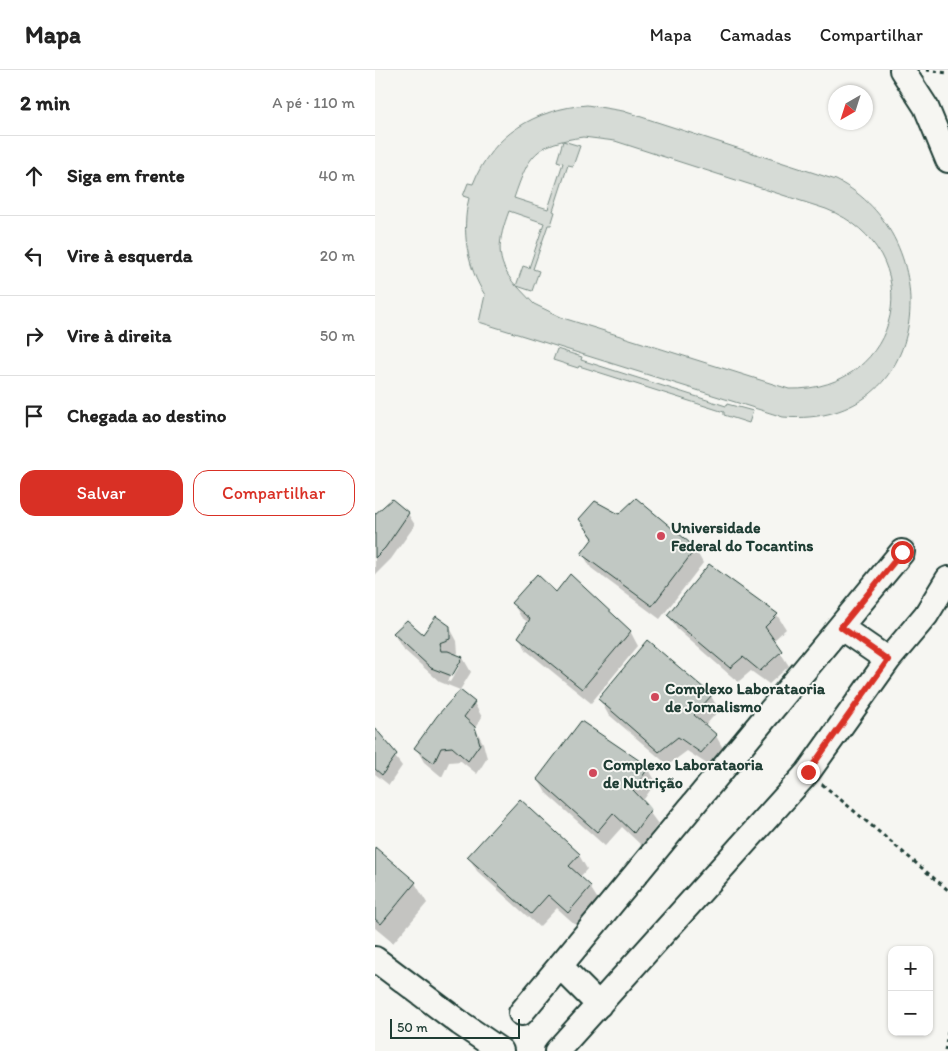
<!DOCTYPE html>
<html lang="pt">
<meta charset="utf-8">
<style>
body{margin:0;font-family:Itim,sans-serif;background:#f6f6f6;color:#222}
.controls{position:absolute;right:15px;bottom:15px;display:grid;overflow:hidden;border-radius:10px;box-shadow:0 1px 4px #0004}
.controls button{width:45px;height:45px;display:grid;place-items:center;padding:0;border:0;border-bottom:1px solid #e0e0e0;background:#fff;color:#222;font:25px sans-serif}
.compass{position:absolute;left:453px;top:15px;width:45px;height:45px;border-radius:50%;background:#fff;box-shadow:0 1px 4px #0004;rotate:219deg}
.scale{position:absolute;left:15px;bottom:12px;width:130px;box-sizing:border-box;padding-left:5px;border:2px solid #1f3d34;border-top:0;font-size:14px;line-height:18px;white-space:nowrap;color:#1f3d34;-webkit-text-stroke:4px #f6f6f2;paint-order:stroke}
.stop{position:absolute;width:15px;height:15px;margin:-11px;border:4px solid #d93025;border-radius:50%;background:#fff}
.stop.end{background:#d93025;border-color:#fff;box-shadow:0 1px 5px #0008}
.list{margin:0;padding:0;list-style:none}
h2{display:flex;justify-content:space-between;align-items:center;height:65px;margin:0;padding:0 20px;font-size:21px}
h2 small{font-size:16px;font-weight:400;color:#767676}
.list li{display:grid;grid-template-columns:32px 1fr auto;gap:15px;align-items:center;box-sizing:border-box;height:80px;padding:0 20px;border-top:1px solid #e0e0e0}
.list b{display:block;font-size:19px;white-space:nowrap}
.list em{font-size:16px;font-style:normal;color:#767676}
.actions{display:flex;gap:10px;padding:15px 20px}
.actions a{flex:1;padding:11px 0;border:1px solid #d93025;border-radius:15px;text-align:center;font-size:18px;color:#d93025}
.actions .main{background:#d93025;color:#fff}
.icon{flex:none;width:28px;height:28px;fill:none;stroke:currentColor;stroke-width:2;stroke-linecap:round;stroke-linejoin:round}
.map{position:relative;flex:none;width:573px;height:981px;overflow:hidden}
header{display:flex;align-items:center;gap:30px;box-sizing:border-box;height:70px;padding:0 25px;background:#fff;border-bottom:1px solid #e0e0e0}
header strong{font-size:24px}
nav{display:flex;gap:28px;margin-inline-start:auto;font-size:18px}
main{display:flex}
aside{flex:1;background:#fff}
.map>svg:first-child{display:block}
.green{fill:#d6dbd6;stroke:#7a8c85;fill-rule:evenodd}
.shadow{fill:#0003;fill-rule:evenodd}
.building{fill:#c1c8c3;stroke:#1f3d34}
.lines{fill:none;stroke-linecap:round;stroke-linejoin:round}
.minor-casing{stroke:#1f3d34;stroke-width:28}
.path{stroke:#1f3d34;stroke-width:3;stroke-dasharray:4 4;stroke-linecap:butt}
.minor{stroke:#f6f6f2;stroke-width:24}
.route{stroke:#d93025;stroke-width:6}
.poi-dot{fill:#d1495b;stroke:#f6f6f2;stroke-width:2}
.labels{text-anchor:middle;stroke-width:4;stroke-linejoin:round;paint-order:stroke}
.poi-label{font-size:16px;font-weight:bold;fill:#1f3d34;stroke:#f6f6f2;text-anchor:start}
</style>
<header>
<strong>Mapa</strong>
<nav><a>Mapa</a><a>Camadas</a><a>Compartilhar</a></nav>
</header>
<main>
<aside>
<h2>2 min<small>A pé · 110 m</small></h2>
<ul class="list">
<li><svg class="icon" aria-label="ahead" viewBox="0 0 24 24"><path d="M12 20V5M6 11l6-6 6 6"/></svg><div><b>Siga em frente</b></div><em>40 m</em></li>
<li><svg class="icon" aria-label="left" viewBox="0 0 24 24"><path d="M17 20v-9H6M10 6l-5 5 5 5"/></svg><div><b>Vire à esquerda</b></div><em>20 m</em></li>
<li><svg class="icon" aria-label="right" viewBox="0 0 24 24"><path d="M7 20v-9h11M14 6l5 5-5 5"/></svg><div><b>Vire à direita</b></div><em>50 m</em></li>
<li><svg class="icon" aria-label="arrive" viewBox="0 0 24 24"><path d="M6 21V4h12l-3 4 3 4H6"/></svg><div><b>Chegada ao destino</b></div></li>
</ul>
<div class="actions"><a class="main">Salvar</a><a>Compartilhar</a></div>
</aside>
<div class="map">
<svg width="573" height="981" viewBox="0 0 573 981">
<rect width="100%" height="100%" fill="#f6f6f2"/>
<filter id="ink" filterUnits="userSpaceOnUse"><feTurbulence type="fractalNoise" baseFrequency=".02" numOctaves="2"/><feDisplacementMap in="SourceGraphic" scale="10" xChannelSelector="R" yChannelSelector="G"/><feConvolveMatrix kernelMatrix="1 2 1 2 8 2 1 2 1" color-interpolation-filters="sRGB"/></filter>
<g filter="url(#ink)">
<path class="green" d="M212 35 248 41 461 110C573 166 560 359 408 347L104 252 110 225C92 197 86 161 94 128L88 126 93 113 98 114C117 65 160 39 212 35ZM208 67 240 71 451 139C557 180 528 322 414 319L188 248 159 234 142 216 157 221 164 201 158 199 173 155H176L180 142 178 141 193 95 198 96 205 76 188 71 182 91 188 93 173 139 139 128C154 84 160 74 208 67ZM134 141 169 153 154 198 148 196 141 216C119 190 123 171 134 141Z
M182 279 207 287 206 290 351 336 352 334 378 341 374 353 349 345V342L204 296 203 298 178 290Z"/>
<path class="shadow" d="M33 444 40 455 16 489 0 505V446Z
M205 449 320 479 328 493 285 549 216 498 208 484 218 470Z
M334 496 402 545 411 559 398 571 414 596 394 614 376 601 363 612 302 559 293 545Z
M181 524 255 561 263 576 216 633 152 581 144 567 154 553 146 547 138 533Z
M74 556 82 571 83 583 79 585 88 588 96 602 85 620 65 612 27 578 19 564 48 566ZM82 595H85L75 612 72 611Z
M336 626 344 640 330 656 341 666 349 680 335 696 312 681 293 695 233 644 225 630Z
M99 633 107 647 100 658 108 673 112 688 102 704 86 691 74 692 67 707 49 692 41 678Z
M0 660 27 696 14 715 0 704Z
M273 698 281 712 267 732 283 754 267 776 247 757 230 776 171 723 163 709Z
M0 779 40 813 52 833 18 873 0 858Z
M204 785 212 799 205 807 215 817 224 831 202 856 182 838 164 857 102 801 94 787Z"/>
<path class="building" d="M261 428 321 478 277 536 206 484 218 468 204 449 220 431 244 444Z
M17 429 34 443 10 478 0 488V444Z
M334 494 403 544 390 557 407 581 385 601 368 587 355 598 292 545Z
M162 504 181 522 195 504 256 561 207 619 143 567 155 549 136 533Z
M61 546 75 556V569L64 573 66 581H73L88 587 77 606 56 598 18 563 32 550 48 564Z
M272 570 337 625 319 645 342 665 326 683 303 667 284 682 223 629Z
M85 620 100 632 89 647 100 657 105 674 93 691 77 677 66 678 59 693 39 678 62 646Z
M206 651 274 697 258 720 276 739 259 763 238 743 222 762 162 709Z
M0 658 22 684 7 705 0 699Z
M145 729 205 784 194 796 216 816 193 843 173 825 156 844 92 787Z
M0 777 41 812 6 854 0 849Z"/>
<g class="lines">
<defs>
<path id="minor" d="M527 0 551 37 573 90
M465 557 513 590
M0 889 85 953 126 981
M185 896 224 935
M146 943 527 482
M182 981 433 702 513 590 551 545 573 509"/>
</defs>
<use href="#minor" class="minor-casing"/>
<path class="path" d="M551 0 573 3
M447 714 573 820
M570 981 573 962"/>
<use href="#minor" class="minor"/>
</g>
</g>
<g class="lines" filter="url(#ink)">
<path class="route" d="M433 702 513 590 466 557 527 482"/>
</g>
<g class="poi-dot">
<circle cx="286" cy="466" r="5"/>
<circle cx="280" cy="627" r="5"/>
<circle cx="218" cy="703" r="5"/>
</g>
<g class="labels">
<g class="poi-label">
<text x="296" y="463">Universidade<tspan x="296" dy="18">Federal do Tocantins</tspan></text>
<text x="290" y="624">Complexo Laborataoria<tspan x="290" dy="18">de Jornalismo</tspan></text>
<text x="228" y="700">Complexo Laborataoria<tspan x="228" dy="18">de Nutrição</tspan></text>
</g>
</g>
</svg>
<div class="controls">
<button>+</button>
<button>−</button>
</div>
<svg class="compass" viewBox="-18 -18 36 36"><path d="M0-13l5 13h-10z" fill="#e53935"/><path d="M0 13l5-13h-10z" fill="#767676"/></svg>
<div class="scale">50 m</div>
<div class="stop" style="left:527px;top:482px"></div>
<div class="stop end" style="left:433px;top:702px"></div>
</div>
</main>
